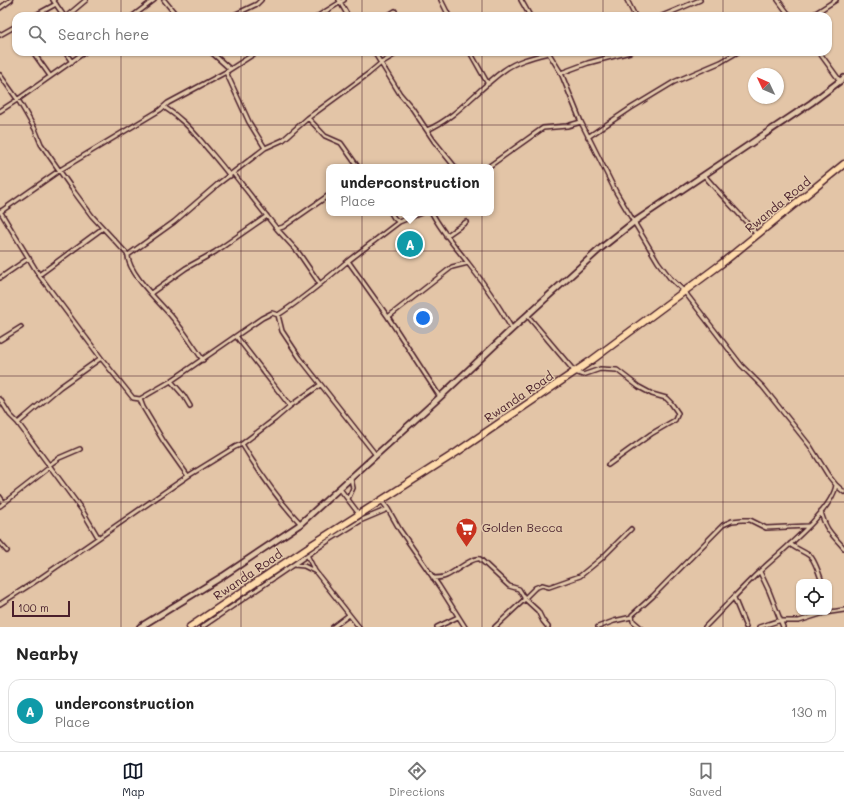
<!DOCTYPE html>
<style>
body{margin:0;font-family:Mali,sans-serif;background:#f6f6f6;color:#222}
.controls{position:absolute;right:12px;bottom:12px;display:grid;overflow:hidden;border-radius:8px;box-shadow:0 1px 3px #0004}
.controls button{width:36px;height:36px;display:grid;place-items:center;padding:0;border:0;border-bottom:1px solid #e0e0e0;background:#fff;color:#222;font:20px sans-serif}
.compass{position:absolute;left:748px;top:68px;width:36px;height:36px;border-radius:50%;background:#fff;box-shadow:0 1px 3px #0004;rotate:314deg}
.scale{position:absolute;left:12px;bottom:10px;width:58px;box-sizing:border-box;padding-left:4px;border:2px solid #4a1f2b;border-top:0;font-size:11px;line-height:14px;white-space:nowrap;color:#4a1f2b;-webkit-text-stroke:3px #e4caac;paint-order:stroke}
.you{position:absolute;left:423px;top:318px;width:14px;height:14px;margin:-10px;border:3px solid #fff;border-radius:50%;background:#1a73e8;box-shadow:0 0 0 6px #1a73e833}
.badge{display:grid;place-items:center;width:26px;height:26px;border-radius:50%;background:#111827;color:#fff;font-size:13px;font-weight:700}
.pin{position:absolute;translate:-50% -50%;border:2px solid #fff;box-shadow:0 1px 4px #0006}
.popup{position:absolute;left:326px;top:164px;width:168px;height:52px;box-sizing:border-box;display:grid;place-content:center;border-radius:8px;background:#fff;filter:drop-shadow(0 1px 3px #0005);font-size:13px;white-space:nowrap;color:#767676}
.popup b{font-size:15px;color:#222}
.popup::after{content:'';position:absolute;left:50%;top:100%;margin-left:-8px;border:8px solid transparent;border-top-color:#fff}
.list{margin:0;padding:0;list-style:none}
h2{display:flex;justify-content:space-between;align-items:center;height:52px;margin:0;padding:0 16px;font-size:17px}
h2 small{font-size:13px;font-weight:400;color:#767676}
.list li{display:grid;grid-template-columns:26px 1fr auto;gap:12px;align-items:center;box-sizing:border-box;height:64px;margin:0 8px 8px;padding:0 8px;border:1px solid #e0e0e0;border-radius:12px}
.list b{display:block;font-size:15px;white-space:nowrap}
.list p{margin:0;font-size:13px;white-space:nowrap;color:#767676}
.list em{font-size:13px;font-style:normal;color:#767676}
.icon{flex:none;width:22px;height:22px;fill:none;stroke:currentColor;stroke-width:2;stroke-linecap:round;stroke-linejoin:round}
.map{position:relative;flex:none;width:844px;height:627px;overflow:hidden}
.search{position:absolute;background:#fff;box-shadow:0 1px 3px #0004;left:12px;right:12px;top:12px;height:44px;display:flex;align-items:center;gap:10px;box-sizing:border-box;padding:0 14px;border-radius:12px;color:#767676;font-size:15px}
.sheet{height:124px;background:#fff}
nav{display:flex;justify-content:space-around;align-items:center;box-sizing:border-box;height:56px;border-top:1px solid #e0e0e0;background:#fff;font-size:11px;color:#767676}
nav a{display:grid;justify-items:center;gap:2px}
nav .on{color:#111827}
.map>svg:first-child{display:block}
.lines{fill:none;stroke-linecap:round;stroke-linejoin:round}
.street-casing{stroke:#4a1f2b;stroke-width:6}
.secondary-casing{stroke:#4a1f2b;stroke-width:8}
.highway-casing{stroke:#4a1f2b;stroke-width:9}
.street{stroke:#e4caac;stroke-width:3}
.secondary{stroke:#e4caac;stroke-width:4.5}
.highway{stroke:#fedbac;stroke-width:6}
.grid{fill:none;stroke:#4a1f2b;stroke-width:1;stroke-opacity:0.55}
.labels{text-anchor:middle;stroke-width:3;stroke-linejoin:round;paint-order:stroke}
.street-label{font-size:12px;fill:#4a1f2b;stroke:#e4caac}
.poi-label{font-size:12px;fill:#4a1f2b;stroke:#e4caac;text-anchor:start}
</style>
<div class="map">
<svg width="844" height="627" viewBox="0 0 844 627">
<rect width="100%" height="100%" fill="#e3c5a7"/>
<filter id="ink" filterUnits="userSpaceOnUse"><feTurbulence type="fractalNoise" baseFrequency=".025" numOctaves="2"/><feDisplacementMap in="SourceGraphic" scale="8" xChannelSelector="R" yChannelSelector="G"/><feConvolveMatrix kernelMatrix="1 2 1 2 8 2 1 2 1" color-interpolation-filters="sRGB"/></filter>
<g filter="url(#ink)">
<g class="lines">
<defs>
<path id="street" d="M53 0 64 16
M164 0 177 16
M339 0 348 16
M441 0 449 16
M521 0 530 16
M627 0 635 16
M778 0 790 16
M0 8 11 0
M34 16 56 4
M67 16 86 0
M133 16 154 0
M232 16 257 4 261 0
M318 16 344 0
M387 16 395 11
M662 16 700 0
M811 16 836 0
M0 35 16 26
M33 52 50 76
M65 52 72 62
M211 52 230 69
M374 52 400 94 412 108 434 141 455 167
M470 52 488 84
M548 52 561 73 581 122 616 192 658 262 670 278 684 291 741 365 763 387 810 446 828 475 836 485C832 512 779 553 758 573 740 590 723 609 705 627
M819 52 840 81
M226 72 249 122 265 148
M561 73 588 63 630 52
M0 75 20 103 35 129 41 144 75 193 92 216 128 255 174 222 218 184 243 165 265 148 283 140 308 118 368 74 381 63 399 52
M164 107C181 118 189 127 202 142 212 154 221 164 230 176
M0 111 17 100 85 52
M308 118 325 136 341 143 358 167
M427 130C456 118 477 90 503 71 516 61 533 57 549 53
M588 137 631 108 674 82 721 62 738 52
M488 167 543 128 567 126 581 122
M233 173 277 229 298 252 320 284
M704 175C721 196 741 214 757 235
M0 211 39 275 101 358 60 387 18 423
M0 212 60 170 160 110 168 103 226 72 257 52
M391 213 394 218 399 222 421 213
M432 213C442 232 455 246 468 263 484 283 499 306 512 329
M277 229 283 227 329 195
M446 236 466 222
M128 255C127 272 161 304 172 317 184 331 193 346 203 360
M348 261 399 222
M39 275 103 228
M0 278 29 258
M151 293 186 268 215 252 267 216
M278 315C303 299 325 280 348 261L388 317 440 397
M527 315 575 372 583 375 600 369 617 370 639 387 652 394 666 398 671 403 678 413 675 420 651 434 608 465
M388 317 452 267 468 263
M236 336 290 406
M0 340 21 327
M101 358 133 398 140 399 171 381 262 318 272 313 278 315 282 331 300 358 376 455
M171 381 184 396 190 406
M0 399 10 415 18 423 82 510 98 537
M140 399 143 407 164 442 188 476 235 447 242 444
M49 465 59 458 80 449
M836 485 844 492
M340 489 359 514
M0 497 4 503
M348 499 353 488 351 479
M381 500 388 509 400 530 439 586 465 627
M0 506 50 467
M821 512C826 531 832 534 844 548
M301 524C278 500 259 472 242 444L275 419 290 406 320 385
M0 543 7 551
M790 544C796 549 803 551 810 556 814 559 820 576 822 582
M307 555 315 571 359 627
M294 565 304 566 314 571
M760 572 769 591 783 627
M433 578C438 578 442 578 446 576 455 572 472 557 480 559L509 586 519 589 525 599 538 611 543 621 548 627
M734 598 746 627
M524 599 535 588 542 585 549 587 580 576 602 558 631 529
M0 604 39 579 188 476
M202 627 328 541 362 520 388 509
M333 627 349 615
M437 627 458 617
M495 627 525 599
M598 627 614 621 632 617
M640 627 633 621 632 615 653 596 723 525 732 521 742 520H750L766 528 808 526
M759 627 778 621H799L824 613 844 610"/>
<path id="secondary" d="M140 627 223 576 299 525 440 397 512 329 601 248 634 222 811 103 844 78"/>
<path id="highway" d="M190 627 313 544 457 452 592 360 721 264 844 164"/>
</defs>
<use href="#street" class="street-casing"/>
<use href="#secondary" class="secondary-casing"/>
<use href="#highway" class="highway-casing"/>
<use href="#street" class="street"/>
<use href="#secondary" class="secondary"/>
<use href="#highway" class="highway"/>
</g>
</g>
<path class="grid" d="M121 0V16M241 0V16M362 0V16M482 0V16M603 0V16M723 0V16M121 52V627M241 52V627M362 52V627M482 52V627M603 52V627M723 52V627M0 125H844M0 251H844M0 376H844M0 502H844"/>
<defs>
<symbol id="supermarket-pin" viewBox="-11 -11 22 30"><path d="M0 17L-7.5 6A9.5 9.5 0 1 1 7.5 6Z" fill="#c8321e" stroke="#e4caac"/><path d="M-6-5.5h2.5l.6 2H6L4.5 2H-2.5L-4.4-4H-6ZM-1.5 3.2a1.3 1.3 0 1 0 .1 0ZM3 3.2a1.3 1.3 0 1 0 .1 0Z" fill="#fff"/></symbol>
</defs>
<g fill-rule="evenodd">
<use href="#supermarket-pin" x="454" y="516" width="25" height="34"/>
</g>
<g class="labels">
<g class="street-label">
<text transform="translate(778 205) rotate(-39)" y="4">Rwanda Road</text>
<text transform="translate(519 397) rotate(-34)" y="4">Rwanda Road</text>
<text transform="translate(248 575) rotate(-34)" y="4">Rwanda Road</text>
</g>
<g class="poi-label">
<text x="482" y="532">Golden Becca</text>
</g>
</g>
</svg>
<div class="controls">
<button><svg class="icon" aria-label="locate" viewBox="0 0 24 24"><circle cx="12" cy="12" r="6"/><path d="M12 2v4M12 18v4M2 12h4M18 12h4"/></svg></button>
</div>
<svg class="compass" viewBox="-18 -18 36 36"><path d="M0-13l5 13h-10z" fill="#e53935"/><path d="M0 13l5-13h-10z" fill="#767676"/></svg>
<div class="scale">100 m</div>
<div class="you"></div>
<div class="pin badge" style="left:410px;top:244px;background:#0f9aa8">A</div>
<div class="popup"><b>underconstruction</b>Place</div>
<div class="search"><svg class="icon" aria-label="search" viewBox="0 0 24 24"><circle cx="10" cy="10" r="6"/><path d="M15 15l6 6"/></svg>Search here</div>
</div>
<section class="sheet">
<h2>Nearby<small></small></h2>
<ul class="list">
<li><span class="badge" style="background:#0f9aa8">A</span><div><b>underconstruction</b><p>Place</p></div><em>130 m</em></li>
</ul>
</section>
<nav>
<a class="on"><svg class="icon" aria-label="map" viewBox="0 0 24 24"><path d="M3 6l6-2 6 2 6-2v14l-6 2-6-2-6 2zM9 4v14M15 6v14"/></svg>Map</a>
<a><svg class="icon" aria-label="directions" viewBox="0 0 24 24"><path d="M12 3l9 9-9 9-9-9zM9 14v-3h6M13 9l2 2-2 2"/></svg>Directions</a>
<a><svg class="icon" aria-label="saved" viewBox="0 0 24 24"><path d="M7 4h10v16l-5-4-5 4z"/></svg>Saved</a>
</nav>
